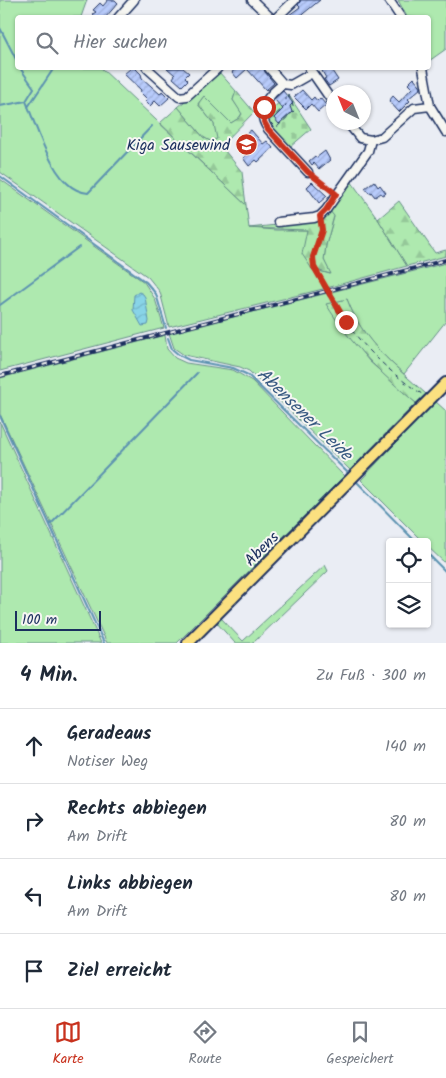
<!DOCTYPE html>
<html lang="de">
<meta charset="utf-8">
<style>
body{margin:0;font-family:Kalam,sans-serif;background:#f6f6f7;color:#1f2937}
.controls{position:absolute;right:15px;bottom:15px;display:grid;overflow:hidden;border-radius:5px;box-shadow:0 1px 4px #0004}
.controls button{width:45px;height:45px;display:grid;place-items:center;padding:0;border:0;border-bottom:1px solid #e0e1e3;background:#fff;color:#1f2937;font:25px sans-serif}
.compass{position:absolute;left:326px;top:85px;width:45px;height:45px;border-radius:50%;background:#fff;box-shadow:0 1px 4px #0004;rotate:317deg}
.scale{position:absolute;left:15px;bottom:12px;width:86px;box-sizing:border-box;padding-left:5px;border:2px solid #1b2f5e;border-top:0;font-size:14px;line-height:18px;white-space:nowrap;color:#1b2f5e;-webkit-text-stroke:4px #f6f6f2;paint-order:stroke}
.stop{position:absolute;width:15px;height:15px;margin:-11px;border:4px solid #c8321e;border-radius:50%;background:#fff}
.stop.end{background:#c8321e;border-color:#fff;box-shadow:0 1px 5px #0008}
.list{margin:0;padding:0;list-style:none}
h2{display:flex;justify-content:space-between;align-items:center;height:65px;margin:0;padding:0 20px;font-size:21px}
h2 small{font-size:16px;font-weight:400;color:#747a83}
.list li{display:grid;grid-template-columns:32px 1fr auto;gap:15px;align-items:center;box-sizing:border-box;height:75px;padding:0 20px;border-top:1px solid #e0e1e3}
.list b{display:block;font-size:19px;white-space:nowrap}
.list p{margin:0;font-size:16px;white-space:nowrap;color:#747a83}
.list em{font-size:16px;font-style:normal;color:#747a83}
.icon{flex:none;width:28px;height:28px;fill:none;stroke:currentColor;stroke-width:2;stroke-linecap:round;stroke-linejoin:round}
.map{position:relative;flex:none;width:446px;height:643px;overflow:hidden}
.search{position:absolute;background:#fff;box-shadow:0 1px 4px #0004;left:15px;right:15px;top:15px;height:55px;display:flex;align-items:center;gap:12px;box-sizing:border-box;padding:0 18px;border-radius:5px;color:#747a83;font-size:19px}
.sheet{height:365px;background:#fff}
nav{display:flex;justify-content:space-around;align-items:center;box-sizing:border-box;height:70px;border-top:1px solid #e0e1e3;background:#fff;font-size:14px;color:#747a83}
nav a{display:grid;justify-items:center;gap:2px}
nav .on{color:#c8321e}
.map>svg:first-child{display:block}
.grass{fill:#aee9af;stroke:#648c86}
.forest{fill:url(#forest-firs);stroke:#648c86}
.cemetery{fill:url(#cemetery-stones);stroke:#648c86}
.water{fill:url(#water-waves);stroke:#5c92b0}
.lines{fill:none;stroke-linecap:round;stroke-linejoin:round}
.stream{stroke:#5c92b0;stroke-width:2}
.building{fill:url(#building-hatch);stroke:#1b2f5e}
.minor-casing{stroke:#1b2f5e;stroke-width:11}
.major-casing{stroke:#1b2f5e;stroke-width:14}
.path{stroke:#1b2f5e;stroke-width:1;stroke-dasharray:5 4;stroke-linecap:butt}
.minor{stroke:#f6f6f2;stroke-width:8}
.major{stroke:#fbe080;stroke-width:10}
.rail-casing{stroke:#1b2f5e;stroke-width:4}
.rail{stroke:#f6f6f2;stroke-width:2;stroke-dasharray:5.5;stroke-linecap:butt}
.route{stroke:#c8321e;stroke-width:6}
.labels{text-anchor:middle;stroke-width:4;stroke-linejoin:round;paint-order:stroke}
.poi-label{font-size:16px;fill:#1b2f5e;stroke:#f6f6f2;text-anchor:end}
.street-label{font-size:16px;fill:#1b2f5e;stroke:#f6f6f2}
.water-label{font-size:18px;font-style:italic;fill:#365880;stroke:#f6f6f2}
</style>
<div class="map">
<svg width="446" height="643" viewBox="0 0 446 643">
<defs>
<pattern id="forest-firs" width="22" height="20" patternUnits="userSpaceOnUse" patternTransform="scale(1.25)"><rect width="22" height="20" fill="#aee9af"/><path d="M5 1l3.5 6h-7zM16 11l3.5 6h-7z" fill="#95c899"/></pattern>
<pattern id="cemetery-stones" width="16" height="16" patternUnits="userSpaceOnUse" patternTransform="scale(1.25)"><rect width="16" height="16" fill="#aee9af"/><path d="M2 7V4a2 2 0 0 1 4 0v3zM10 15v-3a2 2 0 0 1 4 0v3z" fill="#95c899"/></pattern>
<pattern id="water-waves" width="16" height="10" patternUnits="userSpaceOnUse" patternTransform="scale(1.25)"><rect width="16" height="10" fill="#88d4e7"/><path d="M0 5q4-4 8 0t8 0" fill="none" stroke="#75b6c9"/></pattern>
<pattern id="building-hatch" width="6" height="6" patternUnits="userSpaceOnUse" patternTransform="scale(1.25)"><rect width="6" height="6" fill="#b8cbfb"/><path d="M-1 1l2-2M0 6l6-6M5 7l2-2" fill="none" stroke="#9eafda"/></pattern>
</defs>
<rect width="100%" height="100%" fill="#eaedf4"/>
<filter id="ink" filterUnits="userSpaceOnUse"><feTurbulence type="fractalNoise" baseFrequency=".02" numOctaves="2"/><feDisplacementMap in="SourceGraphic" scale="10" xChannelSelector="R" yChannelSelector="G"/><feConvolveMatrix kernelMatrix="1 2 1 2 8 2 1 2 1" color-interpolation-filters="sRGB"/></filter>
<g filter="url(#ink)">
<path class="grass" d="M0 0H87L81 17 18 18V68H101L246 205 249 228 277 230H308L309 263 312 269 330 274 324 260 326 245 334 217 329 210 351 181 378 219 407 266 323 289 169 327 160 292 148 277 0 172Z
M398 0H446V49L429 61 428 18 407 17Z
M219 72 236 91 233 100 242 113 239 118 231 123 204 96 198 104 214 124 218 139 210 141 203 137 178 107Z
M0 179 144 282 155 299 164 328 0 371Z
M446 263V321L404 374C378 351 359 332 347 299L338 323 369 361 416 403 350 470 249 371 240 367 184 355 174 348 169 333Z
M165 335 167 349 175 358 186 363 233 370 252 381 344 476 177 643H107L0 414V378Z
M435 401 446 411V564L427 546V542H423L361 480Z
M0 422 101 643H0Z
M325 565 328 571 253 643H235L216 622 220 617 243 641Z"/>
<path class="forest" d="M236 91 254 112 221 146 242 172 246 205 160 123 178 107 203 137 210 141 217 139 214 124 198 104 204 96 231 123 239 118 242 114 233 100Z
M399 201 435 253 446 250V256L407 266 378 219Z
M329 210 334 216 326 245 324 260 331 274 312 269 302 254 307 230 249 228 313 221Z
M347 299C363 342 393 364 426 394L416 403C379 372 352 346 326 304Z"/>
<path class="cemetery" d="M288 94 311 129 290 147 265 118V116Z"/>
<path class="water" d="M139 292 143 294 145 297 149 321 148 325 142 326 133 310 134 295Z"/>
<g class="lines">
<path class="stream" d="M0 28 18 63
M26 101C35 124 49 167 67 183 73 189 80 192 88 193L152 126
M0 106 26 101 34 88 20 68
M28 107 54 68
M0 176 146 282 156 294 166 328
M0 305 79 247
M168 338 172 349 179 355 189 360 233 368 248 375 347 472
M0 416 104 643
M356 481 416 542
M50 525 197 373
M427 553 446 572"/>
</g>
<path class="building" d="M108 0H115L118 3 105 18H97L93 14 96 12 93 10 100 3 103 6Z
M301 0H320L298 18H285L300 7 298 5Z
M131 68H135L141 74 142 78 160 94 162 91 169 98 160 106 155 101 150 106 145 101 147 99 140 92 141 90 124 74Z
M167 68H183L189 73 185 77 188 80 182 86 173 78 175 75Z
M238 68H264L265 72 274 83 266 90 247 69 237 78 232 72Z
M327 68H330L338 80 329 86 324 79 326 78 322 71Z
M414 78 420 85 421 88 408 99 410 101 399 112 389 101 393 96 399 102 412 88 408 84Z
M302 90 311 100 314 97 317 101 320 98 326 105 318 112 311 104 306 109 294 97Z
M283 91 293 103 290 106 292 112 279 124 274 118 283 109 274 99Z
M251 130 263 144 267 141 273 148 258 162 256 160 249 166 243 158 248 154 237 141Z
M325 151 330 160 319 169 314 163 312 165 309 161 315 156 316 158Z
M374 181 378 187 380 185 386 193 382 195 381 193 375 197 371 192 369 193 365 188Z
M312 182 327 196 319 203 307 187Z"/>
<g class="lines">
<defs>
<path id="minor" d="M252 0 271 18
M389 0 401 18
M118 18 134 0
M276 18 295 0
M147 68 179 97 187 96 218 68
M269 68 283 84 291 85 312 73
M309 68 334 104
M423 68 430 106 446 132
M283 84C268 95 255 110 268 129L308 172
M347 122 360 138 371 140 382 137 414 108 430 106
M278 222 314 218 320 216 326 210 368 151 371 140"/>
<path id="major" d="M188 643 446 383"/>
</defs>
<use href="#minor" class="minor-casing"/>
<use href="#major" class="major-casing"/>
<path class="path" d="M288 94 292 102 294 111 276 128 269 121 286 105V96Z
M312 176 331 190
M320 224C323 235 312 249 314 267 336 318 375 364 422 394"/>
<use href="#minor" class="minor"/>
<use href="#major" class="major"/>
<defs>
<path id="rail" d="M0 376 446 260"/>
</defs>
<use href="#rail" class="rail-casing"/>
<use href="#rail" class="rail"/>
</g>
</g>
<g class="lines" filter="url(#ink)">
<path class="route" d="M264 107V122L268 129 308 172 336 194 326 210 320 216 322 230 313 257 314 267 346 322"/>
</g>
<defs>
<symbol id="school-disc" viewBox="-11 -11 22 22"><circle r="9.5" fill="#c8321e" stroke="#f6f6f2"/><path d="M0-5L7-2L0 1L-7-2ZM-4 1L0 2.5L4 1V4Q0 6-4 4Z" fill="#fff"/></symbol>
</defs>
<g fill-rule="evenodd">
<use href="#school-disc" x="234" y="132" width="25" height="25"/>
</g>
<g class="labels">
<g class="poi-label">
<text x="230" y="150">Kiga Sausewind</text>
</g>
<g class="street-label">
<text transform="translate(261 548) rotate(-45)" y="6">Abens</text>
</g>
<g class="water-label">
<text transform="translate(305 414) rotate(44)" y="6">Abensener Leide</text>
</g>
</g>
</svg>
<div class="controls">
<button><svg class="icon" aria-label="locate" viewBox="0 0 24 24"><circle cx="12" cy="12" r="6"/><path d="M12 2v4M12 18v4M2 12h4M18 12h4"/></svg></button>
<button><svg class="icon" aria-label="layers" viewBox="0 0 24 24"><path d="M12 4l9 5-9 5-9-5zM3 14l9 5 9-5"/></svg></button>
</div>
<svg class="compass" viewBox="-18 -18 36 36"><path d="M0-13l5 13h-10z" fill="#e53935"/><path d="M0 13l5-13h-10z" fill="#747a83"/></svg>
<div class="scale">100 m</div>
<div class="stop" style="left:264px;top:107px"></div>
<div class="stop end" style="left:346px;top:322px"></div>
<div class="search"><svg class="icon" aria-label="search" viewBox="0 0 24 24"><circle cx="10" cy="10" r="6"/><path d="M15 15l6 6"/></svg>Hier suchen</div>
</div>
<section class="sheet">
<h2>4 Min.<small>Zu Fuß · 300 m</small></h2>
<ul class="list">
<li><svg class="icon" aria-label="ahead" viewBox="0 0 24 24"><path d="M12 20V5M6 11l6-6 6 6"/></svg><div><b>Geradeaus</b><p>Notiser Weg</p></div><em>140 m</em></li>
<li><svg class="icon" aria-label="right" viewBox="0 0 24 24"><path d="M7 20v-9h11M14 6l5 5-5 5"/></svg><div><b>Rechts abbiegen</b><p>Am Drift</p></div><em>80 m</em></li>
<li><svg class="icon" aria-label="left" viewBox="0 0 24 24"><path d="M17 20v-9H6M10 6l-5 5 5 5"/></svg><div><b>Links abbiegen</b><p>Am Drift</p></div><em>80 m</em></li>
<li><svg class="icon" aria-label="arrive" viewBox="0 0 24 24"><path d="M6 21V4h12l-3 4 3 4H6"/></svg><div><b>Ziel erreicht</b></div></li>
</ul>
</section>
<nav>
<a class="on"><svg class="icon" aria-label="map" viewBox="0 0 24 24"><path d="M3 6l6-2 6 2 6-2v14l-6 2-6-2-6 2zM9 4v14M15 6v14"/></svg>Karte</a>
<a><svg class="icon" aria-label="directions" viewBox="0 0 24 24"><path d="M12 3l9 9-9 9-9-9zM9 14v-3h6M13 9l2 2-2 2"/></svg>Route</a>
<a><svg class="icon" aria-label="saved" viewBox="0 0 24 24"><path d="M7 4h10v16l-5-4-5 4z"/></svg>Gespeichert</a>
</nav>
